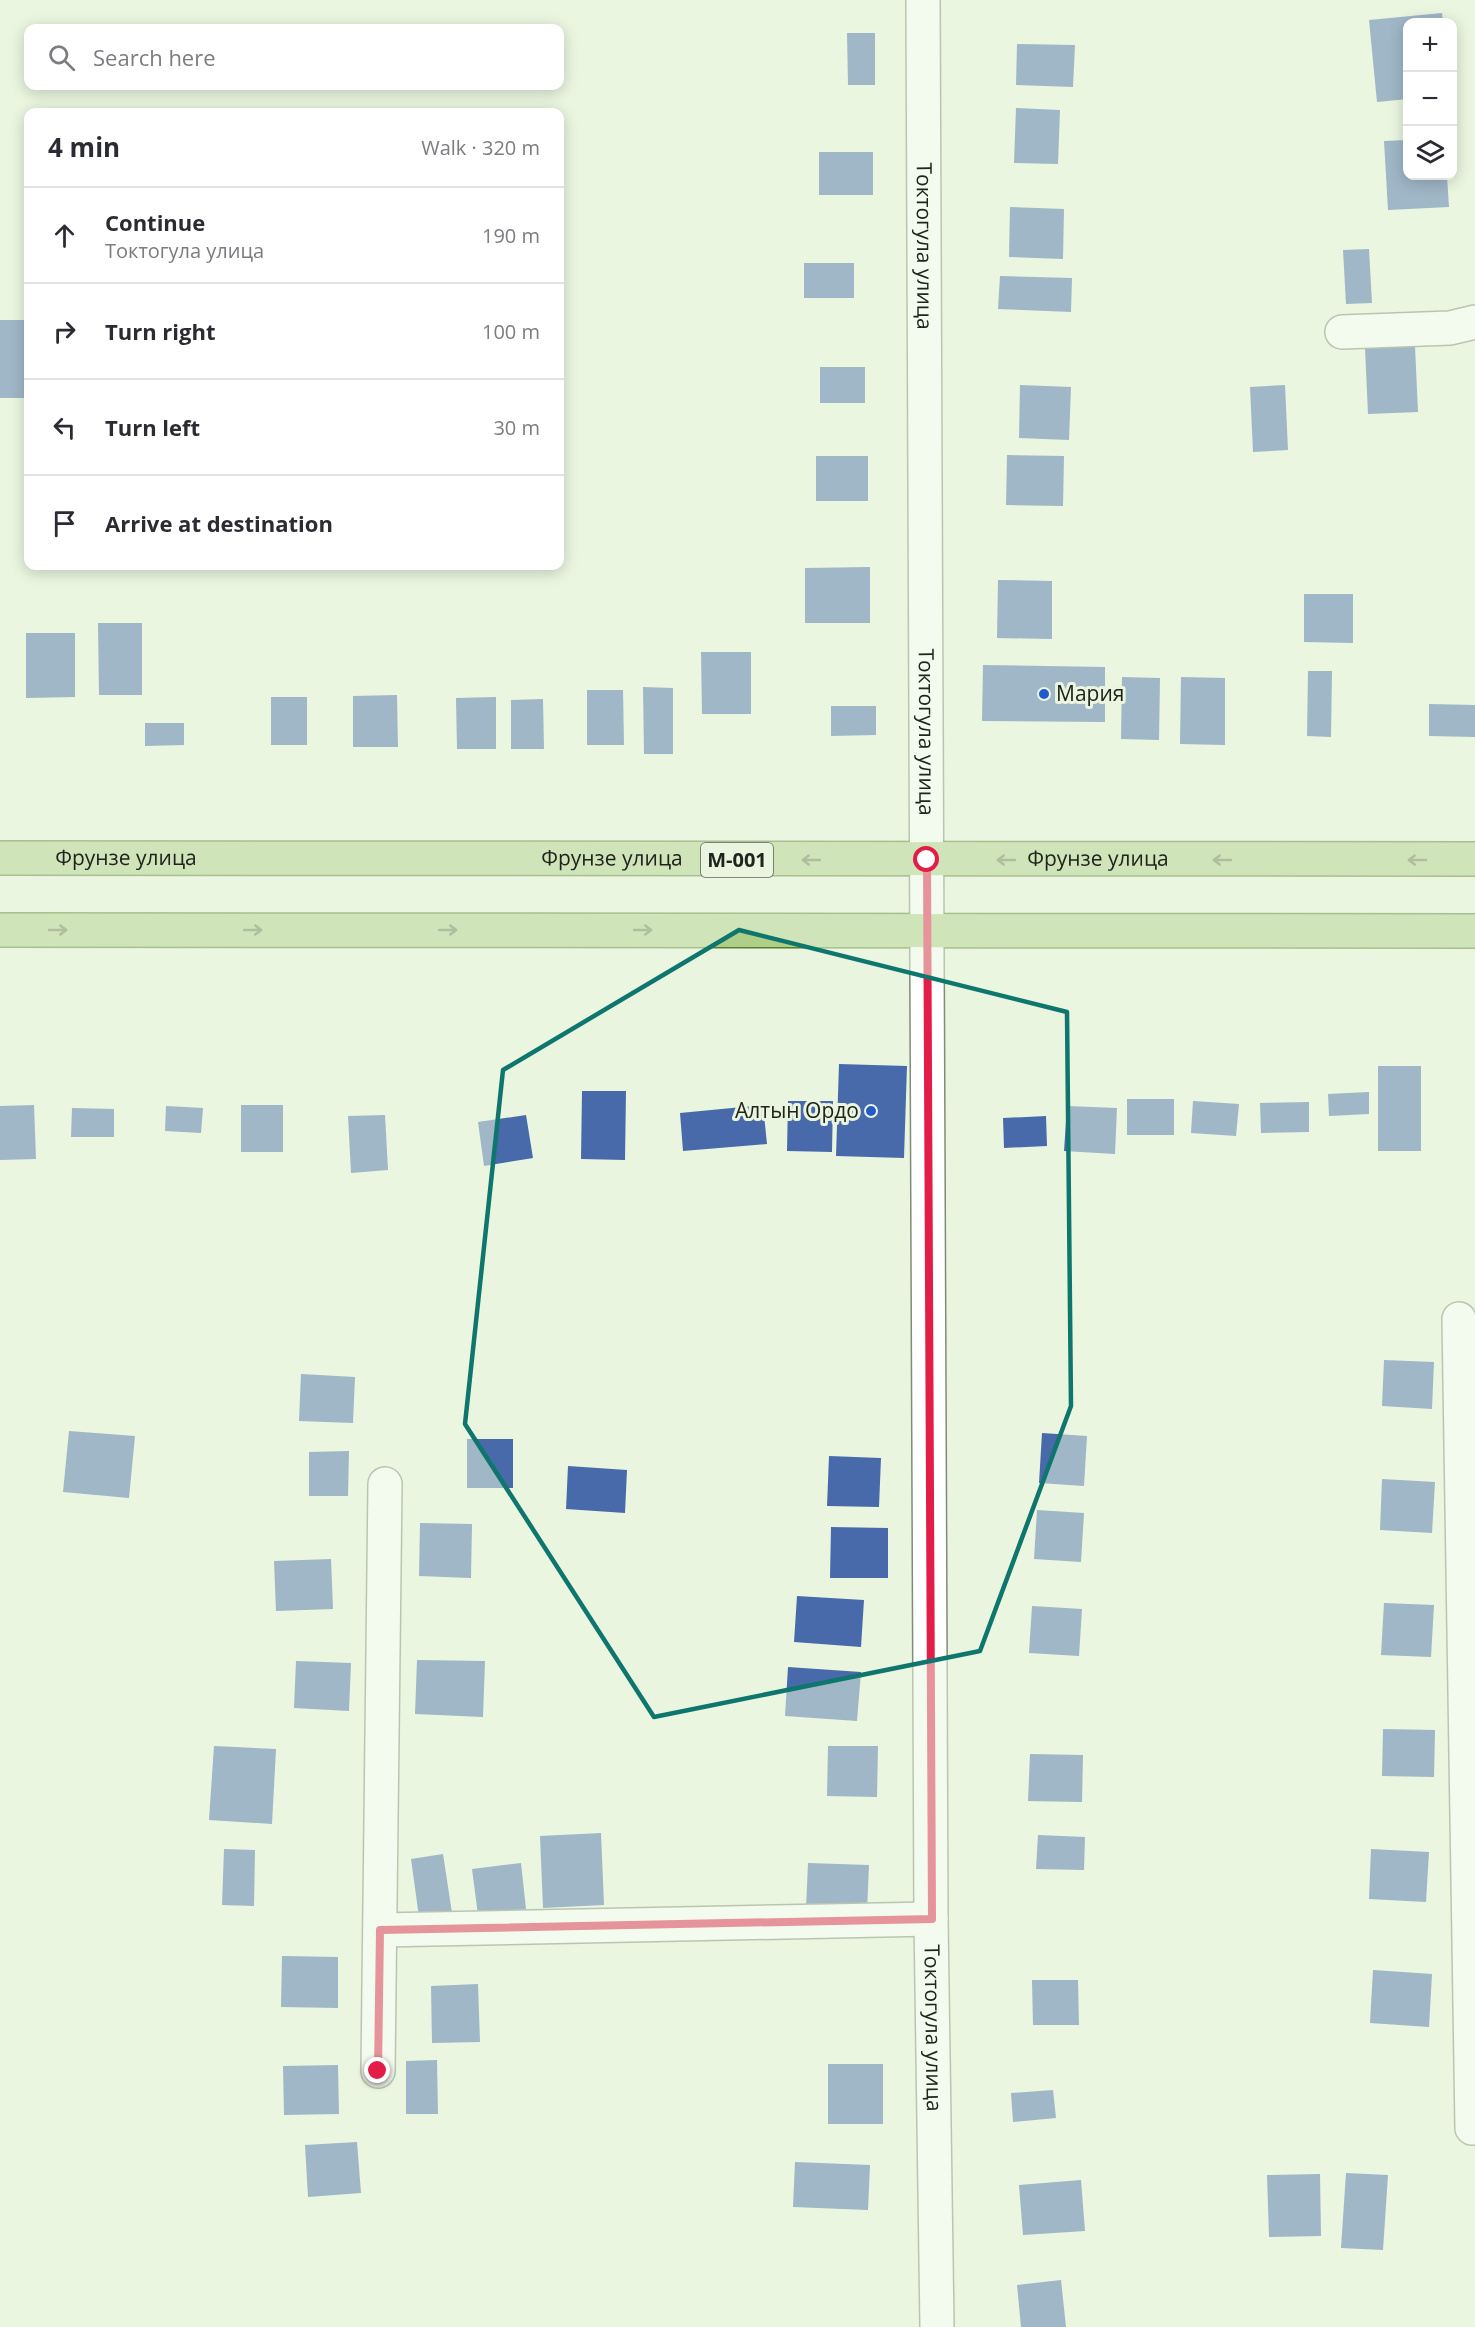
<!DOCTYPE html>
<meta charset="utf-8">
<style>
body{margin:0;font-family:"Open Sans",sans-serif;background:#f2f2f3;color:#2b2b33}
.controls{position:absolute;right:18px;top:18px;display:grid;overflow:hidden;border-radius:12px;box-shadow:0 3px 15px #0003}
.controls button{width:54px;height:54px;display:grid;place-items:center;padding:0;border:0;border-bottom:2px solid #e1e1e2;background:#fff;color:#2b2b33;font:30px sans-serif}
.stop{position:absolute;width:18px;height:18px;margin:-14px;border:4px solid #e11d48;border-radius:50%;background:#fff}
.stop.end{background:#e11d48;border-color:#fff;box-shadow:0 2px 6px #0008}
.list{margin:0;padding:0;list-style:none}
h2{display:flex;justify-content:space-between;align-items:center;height:78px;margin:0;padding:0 24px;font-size:26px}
h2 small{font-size:20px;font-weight:400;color:#7c7c81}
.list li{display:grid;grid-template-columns:39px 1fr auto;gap:18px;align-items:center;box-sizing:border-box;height:96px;padding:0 24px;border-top:2px solid #e1e1e2}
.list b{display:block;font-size:22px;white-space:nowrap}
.list p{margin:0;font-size:20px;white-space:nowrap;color:#7c7c81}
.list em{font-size:20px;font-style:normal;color:#7c7c81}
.icon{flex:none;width:33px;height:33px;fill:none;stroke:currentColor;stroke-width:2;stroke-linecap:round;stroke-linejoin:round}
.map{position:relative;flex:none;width:1475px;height:2327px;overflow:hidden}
.search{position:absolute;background:#fff;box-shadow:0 3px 15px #0003;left:24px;top:24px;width:540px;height:66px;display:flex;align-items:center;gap:15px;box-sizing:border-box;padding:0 21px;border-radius:12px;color:#7c7c81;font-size:22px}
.panel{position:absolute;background:#fff;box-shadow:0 3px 15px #0003;left:24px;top:108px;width:540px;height:462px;border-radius:12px}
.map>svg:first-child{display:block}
.building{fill:#486aaa}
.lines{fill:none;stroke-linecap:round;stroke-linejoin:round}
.minor-casing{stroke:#818b79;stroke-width:36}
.major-casing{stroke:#5a7d2e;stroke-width:36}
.minor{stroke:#fff;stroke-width:33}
.major{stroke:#afce87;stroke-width:33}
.oneway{stroke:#687952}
.route{stroke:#e11d48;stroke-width:8}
.marked{fill:none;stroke:#0f766e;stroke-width:4.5;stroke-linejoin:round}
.poi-dot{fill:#235ac7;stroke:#eaf5e0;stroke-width:2}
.labels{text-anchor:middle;stroke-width:6;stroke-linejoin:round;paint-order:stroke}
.shield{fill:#eaf5e0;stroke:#5d6358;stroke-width:1.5}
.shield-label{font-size:20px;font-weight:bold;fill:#20241d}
.street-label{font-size:21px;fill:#20241d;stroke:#eaf5e0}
.poi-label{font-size:21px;fill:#20241d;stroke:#eaf5e0;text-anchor:start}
</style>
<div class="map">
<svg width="1475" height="2327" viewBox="0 0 1475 2327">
<rect width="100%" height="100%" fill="#eaf5e0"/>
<path class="building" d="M1442 13 1443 22H1408V99L1377 102 1369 20Z
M847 33H875V85H848Z
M1017 44 1075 45 1073 87 1016 85Z
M1016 108 1060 110 1058 164 1014 163Z
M1408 140V176H1447L1449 207 1388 210 1384 141Z
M819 152H873V195H819Z
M1010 207 1064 209 1063 259 1009 257Z
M1369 249 1372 303 1346 304 1343 250Z
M804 263H854V298H804Z
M1000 276 1072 278 1071 312 998 309Z
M0 320H28V398H0Z
M1415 346 1418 412 1368 414 1365 348Z
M820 367H865V403H820Z
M1020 385 1071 387 1069 440 1019 438Z
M1285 385 1288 450 1253 452 1250 387Z
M1007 455 1064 456 1063 506 1006 505Z
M816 456H868V501H816Z
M870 567V623H805V568Z
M998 580 1052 581V639L997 638Z
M1304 594H1353V643L1304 642Z
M98 623H142V695H99Z
M26 633H75V697L26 698Z
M701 652H751V714H702Z
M983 665 1105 667V722L982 721Z
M1308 671H1332L1331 737 1307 736Z
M1122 677 1160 678 1159 740 1121 739Z
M1181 677 1225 678V745L1180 744Z
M643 687 673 688V754H644Z
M587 690H623L624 745H587Z
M397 695 398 747H353V696Z
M271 697H307V745H271Z
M496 697V749H457L456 698Z
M543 699 544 749H511V700Z
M1429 704 1475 705V737L1429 736Z
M831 706H876V735L831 736Z
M145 723H184V745L145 746Z
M839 1064 907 1066 904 1158 836 1156Z
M1378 1066H1421V1151H1378Z
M582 1091H626L625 1160 581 1159Z
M1369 1092V1114L1329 1116 1328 1094Z
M1127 1099H1174V1135H1127Z
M788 1101H833L832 1152 787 1151Z
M1193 1101 1239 1104 1236 1136 1191 1133Z
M1309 1102V1132L1261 1133 1260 1103Z
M34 1105 36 1159 0 1160V1106Z
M241 1105H283V1152H241Z
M763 1105 767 1144 683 1151 680 1113Z
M166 1106 203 1108 201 1133 165 1131Z
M1067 1106 1117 1108 1115 1154 1064 1151Z
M72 1108 114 1109V1137H71Z
M385 1115 388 1170 351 1173 348 1116Z
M526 1115 533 1158 484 1166 478 1122Z
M1046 1116 1047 1146 1004 1148 1003 1118Z
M1384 1360 1434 1362 1432 1409 1382 1406Z
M301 1374 355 1377 353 1423 299 1421Z
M69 1431 135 1436 129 1498 63 1492Z
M1042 1433 1087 1436 1084 1486 1039 1483Z
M467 1439H513V1488H467Z
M349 1451 348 1496H309V1452Z
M829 1456 881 1458 879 1507 827 1506Z
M568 1466 627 1470 625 1513 566 1509Z
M1382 1479 1435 1482 1432 1533 1380 1530Z
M1037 1510 1084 1513 1081 1562 1034 1559Z
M420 1523 472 1524 471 1578 419 1576Z
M831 1527 888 1528V1578H830Z
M331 1559 333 1609 276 1611 274 1561Z
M797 1596 864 1600 861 1647 794 1642Z
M1384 1603 1434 1605 1431 1657 1381 1655Z
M1032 1606 1082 1609 1079 1656 1029 1653Z
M417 1660 485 1661 483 1717 415 1714Z
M296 1661 351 1663 349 1711 294 1708Z
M788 1667 861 1672 857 1721 785 1716Z
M1383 1729 1435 1730 1434 1777 1382 1776Z
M214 1746 276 1749 272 1824 209 1820Z
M828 1746H878L877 1797 827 1796Z
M1030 1754 1083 1755 1082 1802 1028 1801Z
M601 1833 604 1905 543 1908 540 1836Z
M1038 1835 1085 1837 1084 1870 1036 1869Z
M224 1849 255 1850 254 1906 222 1905Z
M1371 1849 1429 1852 1426 1902 1369 1899Z
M443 1854 452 1913 419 1917 411 1859Z
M521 1863 526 1909 478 1915 472 1869Z
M808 1863 869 1865 867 1911 806 1909Z
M282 1956 338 1957V2008L281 2007Z
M1373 1970 1432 1974 1429 2027 1370 2023Z
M1032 1980H1078L1079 2025H1033Z
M478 1984 480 2042 432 2043 431 1986Z
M437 2060 438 2114H406V2061Z
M828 2064H883V2124H828Z
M338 2065 339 2114 284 2115 283 2066Z
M1053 2090 1056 2118 1013 2122 1011 2093Z
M357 2142 361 2193 308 2197 305 2145Z
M795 2162 870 2165 868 2210 793 2207Z
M1346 2173 1388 2175 1383 2250 1341 2248Z
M1320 2174 1321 2236 1269 2237 1267 2175Z
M1081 2180 1085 2231 1023 2235 1019 2185Z
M1061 2280 1066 2327H1021L1017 2285Z"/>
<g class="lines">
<defs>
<g id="minor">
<path id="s1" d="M923 0 931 1919 937 2327"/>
<path d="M1342 332 1450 328 1475 322"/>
<path d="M1459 1319 1472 2128H1475"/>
<path d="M380 1930 931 1919"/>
<path d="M378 2071 385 1484"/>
</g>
<g id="major">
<path id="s2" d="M0 858 1475 859"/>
<path d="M0 930 1475 931"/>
</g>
</defs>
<use href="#minor" class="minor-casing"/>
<use href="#major" class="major-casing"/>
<use href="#minor" class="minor"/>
<use href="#major" class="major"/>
</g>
<defs><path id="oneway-shaft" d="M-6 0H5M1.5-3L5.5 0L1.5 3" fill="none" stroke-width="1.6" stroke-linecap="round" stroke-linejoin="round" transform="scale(1.5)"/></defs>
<g class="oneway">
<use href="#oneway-shaft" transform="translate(811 860) rotate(-180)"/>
<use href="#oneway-shaft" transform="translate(1006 860) rotate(180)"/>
<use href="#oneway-shaft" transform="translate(1222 860) rotate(180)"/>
<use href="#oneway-shaft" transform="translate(1417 860) rotate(180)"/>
<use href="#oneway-shaft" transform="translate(58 930)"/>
<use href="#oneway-shaft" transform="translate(253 930)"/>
<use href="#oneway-shaft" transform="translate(448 930)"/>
<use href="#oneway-shaft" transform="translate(643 930)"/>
</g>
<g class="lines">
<path class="route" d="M378 2071 380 1930 932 1919 927 860"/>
</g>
<path d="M0 0H1475V2327H0ZM739 930 1067 1012 1071 1406 980 1651 654 1717 465 1424 503 1070Z" fill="#eaf5e0" fill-opacity=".55" fill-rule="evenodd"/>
<path class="marked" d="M739 930 1067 1012 1071 1406 980 1651 654 1717 465 1424 503 1070Z"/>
<g class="poi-dot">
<circle cx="1044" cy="694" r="6"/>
<circle cx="871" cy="1111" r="6"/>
</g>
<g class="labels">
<rect class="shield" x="701" y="843" width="72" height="34" rx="4.5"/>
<g class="shield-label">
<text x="737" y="867">M-001</text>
</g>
<g class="street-label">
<text dy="7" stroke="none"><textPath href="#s1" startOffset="246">Токтогула улица</textPath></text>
<text dy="7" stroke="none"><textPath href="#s1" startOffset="732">Токтогула улица</textPath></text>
<text dy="7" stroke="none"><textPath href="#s2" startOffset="126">Фрунзе улица</textPath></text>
<text dy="7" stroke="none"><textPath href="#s2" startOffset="612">Фрунзе улица</textPath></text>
<text dy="7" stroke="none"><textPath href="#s2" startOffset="1098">Фрунзе улица</textPath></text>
<text dy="7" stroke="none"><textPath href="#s1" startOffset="2028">Токтогула улица</textPath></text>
</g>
<g class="poi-label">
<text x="1056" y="701">Мария</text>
<text x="859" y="1118" text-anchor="end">Алтын Ордо</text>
</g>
</g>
</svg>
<div class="controls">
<button>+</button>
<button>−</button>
<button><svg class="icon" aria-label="layers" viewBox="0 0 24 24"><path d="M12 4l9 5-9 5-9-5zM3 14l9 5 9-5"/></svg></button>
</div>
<div class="stop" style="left:927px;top:860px"></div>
<div class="stop end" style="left:378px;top:2071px"></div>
<div class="search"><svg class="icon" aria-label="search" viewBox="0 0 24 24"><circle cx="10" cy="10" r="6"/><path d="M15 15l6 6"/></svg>Search here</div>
<section class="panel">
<h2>4 min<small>Walk · 320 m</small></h2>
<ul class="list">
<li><svg class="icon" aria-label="ahead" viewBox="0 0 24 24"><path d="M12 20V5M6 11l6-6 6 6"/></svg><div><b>Continue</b><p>Токтогула улица</p></div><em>190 m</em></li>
<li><svg class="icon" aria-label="right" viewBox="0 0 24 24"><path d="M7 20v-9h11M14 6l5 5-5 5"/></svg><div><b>Turn right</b></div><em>100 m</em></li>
<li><svg class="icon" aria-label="left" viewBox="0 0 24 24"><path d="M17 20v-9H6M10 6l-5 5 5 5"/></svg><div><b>Turn left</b></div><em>30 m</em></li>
<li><svg class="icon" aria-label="arrive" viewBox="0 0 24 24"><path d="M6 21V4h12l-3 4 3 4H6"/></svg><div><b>Arrive at destination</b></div></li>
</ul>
</section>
</div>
